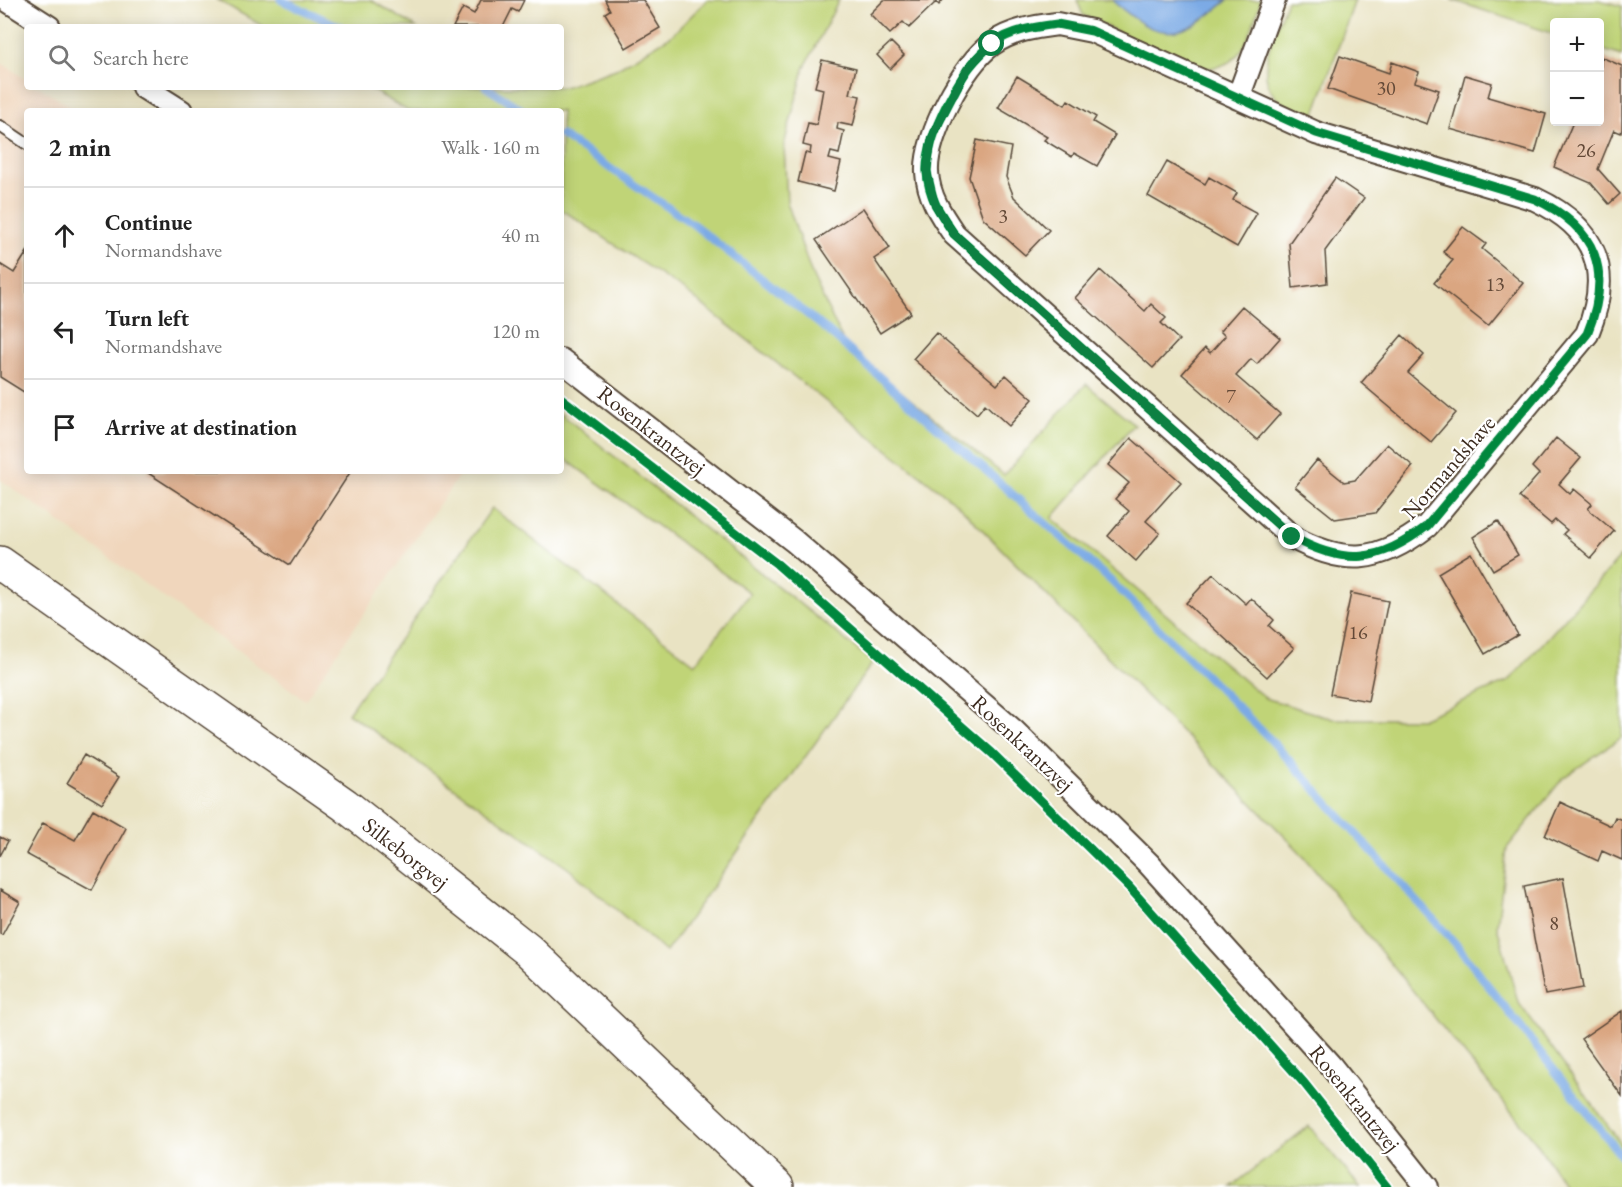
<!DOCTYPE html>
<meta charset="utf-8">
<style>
body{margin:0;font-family:"EB Garamond",serif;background:#f6f6f6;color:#222}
.controls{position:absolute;right:18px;top:18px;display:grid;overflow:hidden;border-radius:6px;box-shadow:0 3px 15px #0003}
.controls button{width:54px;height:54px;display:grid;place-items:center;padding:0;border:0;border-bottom:2px solid #e0e0e0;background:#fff;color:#222;font:30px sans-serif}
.stop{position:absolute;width:18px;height:18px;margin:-14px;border:4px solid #0b8043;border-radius:50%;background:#fff}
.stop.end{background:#0b8043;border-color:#fff;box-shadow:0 2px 6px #0008}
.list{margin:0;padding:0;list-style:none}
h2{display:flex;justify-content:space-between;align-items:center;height:78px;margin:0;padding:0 24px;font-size:26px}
h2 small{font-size:20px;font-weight:400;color:#767676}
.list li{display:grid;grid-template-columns:39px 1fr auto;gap:18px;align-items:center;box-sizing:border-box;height:96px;padding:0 24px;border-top:2px solid #e0e0e0}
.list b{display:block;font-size:22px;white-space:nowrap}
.list p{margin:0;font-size:20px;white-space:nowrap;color:#767676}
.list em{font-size:20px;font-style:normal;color:#767676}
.icon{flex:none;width:33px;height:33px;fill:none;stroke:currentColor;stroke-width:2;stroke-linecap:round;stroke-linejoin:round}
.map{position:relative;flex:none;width:1622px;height:1187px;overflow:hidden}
.search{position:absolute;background:#fff;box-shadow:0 3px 15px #0003;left:24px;top:24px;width:540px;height:66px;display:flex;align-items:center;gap:15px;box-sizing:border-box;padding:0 21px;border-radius:6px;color:#767676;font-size:22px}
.panel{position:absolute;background:#fff;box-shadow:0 3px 15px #0003;left:24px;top:108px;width:540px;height:366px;border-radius:6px}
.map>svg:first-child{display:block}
.built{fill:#f0d6bc}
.green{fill:#c0d477;stroke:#7e7f4a;stroke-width:1.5}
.water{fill:#7baae5;stroke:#5b6a82;stroke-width:1.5}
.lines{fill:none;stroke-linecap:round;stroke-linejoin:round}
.stream{stroke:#7baae5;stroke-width:8}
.building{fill:#daa681}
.lane-casing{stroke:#554637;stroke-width:14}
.street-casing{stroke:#554637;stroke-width:26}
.primary-casing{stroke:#554637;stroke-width:36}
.lane{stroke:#fff;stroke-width:10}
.street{stroke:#fff;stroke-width:22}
.primary{stroke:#fff;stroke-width:33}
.cycleway-casing{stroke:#fff;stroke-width:13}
.cycleway{stroke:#00873e;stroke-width:9}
.route{stroke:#0b8043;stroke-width:8}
.labels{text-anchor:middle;stroke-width:4.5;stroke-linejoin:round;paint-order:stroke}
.number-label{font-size:20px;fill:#634937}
.street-label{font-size:22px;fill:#3b2a1e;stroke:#fff}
</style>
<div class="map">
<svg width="1622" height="1187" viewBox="0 0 1622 1187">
<rect width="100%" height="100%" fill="#fff"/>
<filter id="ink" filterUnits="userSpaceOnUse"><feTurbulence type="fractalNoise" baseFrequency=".0167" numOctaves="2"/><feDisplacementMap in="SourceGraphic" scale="12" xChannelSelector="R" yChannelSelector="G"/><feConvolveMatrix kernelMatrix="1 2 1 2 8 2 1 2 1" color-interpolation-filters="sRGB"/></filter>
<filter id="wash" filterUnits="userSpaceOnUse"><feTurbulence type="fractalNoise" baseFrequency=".008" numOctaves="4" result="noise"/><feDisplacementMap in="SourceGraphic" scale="24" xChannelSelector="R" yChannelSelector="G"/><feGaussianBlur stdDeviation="1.35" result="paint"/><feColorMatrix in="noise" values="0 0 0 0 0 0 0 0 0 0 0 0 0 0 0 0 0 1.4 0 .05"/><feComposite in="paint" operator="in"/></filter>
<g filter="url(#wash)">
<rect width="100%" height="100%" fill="#e9e3c3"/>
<path class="built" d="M0 62 27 80V87H39L77 111H27V471H462L305 700 0 479Z"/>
<path class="green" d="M218 0H371L416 27H264Z
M707 0H839L804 69 784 145 787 202 812 275 846 347 1004 475 1086 384 1134 424 1052 518 1265 698 1333 719H1421L1509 681 1622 555V737L1563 778 1507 848 1497 926 1518 1002 1622 1145V1187H1566L1536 1142 1299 851 957 504 686 292 561 209V111H408L367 87H564L616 69 671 36Z
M1077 0H1261C1248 39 1244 73 1193 68L1083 15Z
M1287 0H1355L1314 116C1300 111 1282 107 1273 94 1254 69 1278 26 1287 0Z
M1452 0H1599L1622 6V56L1600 49V22H1554V34Z
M561 414 873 662 666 952 569 869 348 713 492 508 695 664 750 593 561 456Z
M1309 1126 1360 1187H1231Z"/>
<path class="water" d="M1112 0H1228C1197 25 1172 47 1134 18 1127 12 1118 7 1112 0Z"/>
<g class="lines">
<path class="stream" d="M281 0 341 27
M486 87 524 111
M561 135 694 225 822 326 1111 581 1269 738 1455 943 1622 1157"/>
</g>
<g id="blocks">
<path class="building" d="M481 0H524L518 12 512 9 503 27H453L463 8 474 14Z
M605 0H643L660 28 626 48 605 13 610 10Z
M884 0H943L939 5 936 2 909 28 903 22 890 34 870 14Z
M891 42 904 55 890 69 877 55Z
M1340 56 1389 73 1392 62 1419 72 1415 82 1439 90 1427 124 1328 89Z
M1601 57 1622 66V129L1621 133 1614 130 1598 169 1620 194 1609 204 1591 183 1554 167 1573 122H1600Z
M822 60 856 68 850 94 860 96 853 126 838 123 837 129 844 131 839 154 831 152 829 159 841 162 834 191 798 182 805 153 810 154 811 147 803 145 808 123 817 125 818 117 823 89 815 87Z
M1465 75 1492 83 1488 97 1546 114 1535 153 1450 129Z
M1017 76 1065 105 1068 100 1096 117 1093 122 1115 135 1097 166 1074 153 1072 157 1044 140 1047 137 998 108Z
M977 140 1011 147 1006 177 1014 197 1049 230 1025 255 983 218 969 177Z
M1167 162 1205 184 1209 177 1237 193 1233 200 1257 213 1237 247 1148 196Z
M1335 178 1364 198 1325 251 1327 283 1293 288 1289 243Z
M863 208 890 248 874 259 911 313 880 333 816 240Z
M1463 227 1486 244 1482 249 1523 283 1488 326 1434 283 1453 260 1443 252Z
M27 252V394L0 377V264L14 273Z
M1100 270 1145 311 1151 304 1166 318 1161 323 1179 340 1153 368 1075 298Z
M1242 306 1280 338 1257 364 1251 359 1236 376 1280 414 1257 440 1182 374 1205 348 1210 353 1225 336 1220 331Z
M936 333 997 385 1006 375 1033 399 1009 426 985 404 977 414 913 359Z
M1402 335 1424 355 1408 373 1456 413 1431 442 1361 383Z
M1131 438 1181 482 1146 521 1160 533 1136 561 1108 536 1129 511 1115 499 1129 483 1108 465Z
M1556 438 1581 458 1559 484 1570 494 1574 489 1592 504 1588 509 1614 531 1591 558 1563 534 1567 530 1555 520 1551 524 1519 497 1539 474 1532 467Z
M1387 444 1413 466 1375 513 1335 519 1295 487 1317 460 1344 482 1355 480Z
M145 471H351L290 565Z
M1498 521 1518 555 1493 570 1473 537Z
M1471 553 1518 635 1485 654 1438 573Z
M1213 574 1246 604 1251 598 1274 620 1269 626 1294 648 1267 677 1186 603Z
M1351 593 1388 601 1368 701 1330 694Z
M84 755 119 777 102 804 67 783Z
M1560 802 1611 826 1615 817 1622 820V860L1602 851 1598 861 1545 836Z
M93 809 126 828 92 890 26 854 43 823 75 840Z
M0 837 8 841 0 856Z
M1563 878 1583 988 1545 995 1524 886Z
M0 890 20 902 2 935 0 934Z
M1622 1011V1096L1581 1039Z"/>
</g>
</g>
<g filter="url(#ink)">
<use href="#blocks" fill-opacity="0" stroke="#554637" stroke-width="1.5"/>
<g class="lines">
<defs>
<path id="lane" d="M0 126 27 144"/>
<path id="street" d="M7 0 49 27
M1057 24 1092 31 1316 133 1535 199C1597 228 1613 271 1587 334L1427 526C1379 563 1345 566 1292 537L954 234C941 215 928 196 927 172 925 137 963 64 992 44 1012 30 1034 27 1057 24Z
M143 87 181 111
M1238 98 1274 0
M561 360 794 541 1014 731 1149 864 1331 1066 1427 1187"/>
<path id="primary" d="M0 563 345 805 528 950 777 1187"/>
</defs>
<use href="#lane" class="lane-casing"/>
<use href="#street" class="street-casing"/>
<use href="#primary" class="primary-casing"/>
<use href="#lane" class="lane"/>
<use href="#street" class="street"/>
<use href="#primary" class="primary"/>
<defs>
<path id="cycleway" d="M1057 24 1092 31 1316 133 1535 199C1597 228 1613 271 1587 334L1427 526C1379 563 1345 566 1292 537L954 234C941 215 928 196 927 172 925 137 963 64 992 44 1012 30 1034 27 1057 24Z
M561 398 777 564 992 753 1129 887 1304 1083 1387 1187"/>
</defs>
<use href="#cycleway" class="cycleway-casing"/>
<use href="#cycleway" class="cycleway"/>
</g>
</g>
<g class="lines" filter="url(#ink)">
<path class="route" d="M992 44 967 69 932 137 927 171 935 205 954 234 1292 537"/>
</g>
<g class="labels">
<g class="number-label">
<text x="1386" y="95">30</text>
<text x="1586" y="157">26</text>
<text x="1003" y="223">3</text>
<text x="1495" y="291">13</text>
<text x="1231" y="403">7</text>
<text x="1358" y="639">16</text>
<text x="1554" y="930">8</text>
</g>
<g class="street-label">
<text transform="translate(652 430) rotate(38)" y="8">Rosenkrantzvej</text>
<text transform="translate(1448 467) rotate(-49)" y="8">Normandshave</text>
<text transform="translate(1023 743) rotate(43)" y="8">Rosenkrantzvej</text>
<text transform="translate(406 853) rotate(38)" y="8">Silkeborgvej</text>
<text transform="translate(1355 1098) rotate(51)" y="8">Rosenkrantzvej</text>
</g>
</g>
</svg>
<div class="controls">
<button>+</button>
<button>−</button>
</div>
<div class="stop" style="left:992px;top:44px"></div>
<div class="stop end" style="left:1292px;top:537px"></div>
<div class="search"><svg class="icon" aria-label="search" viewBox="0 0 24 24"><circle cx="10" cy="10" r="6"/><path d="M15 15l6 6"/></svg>Search here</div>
<section class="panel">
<h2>2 min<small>Walk · 160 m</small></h2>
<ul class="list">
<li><svg class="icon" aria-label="ahead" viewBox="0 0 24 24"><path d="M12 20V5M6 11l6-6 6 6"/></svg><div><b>Continue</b><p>Normandshave</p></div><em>40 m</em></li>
<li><svg class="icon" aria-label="left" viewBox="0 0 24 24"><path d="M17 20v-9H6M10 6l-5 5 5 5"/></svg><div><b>Turn left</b><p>Normandshave</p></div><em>120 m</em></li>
<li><svg class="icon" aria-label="arrive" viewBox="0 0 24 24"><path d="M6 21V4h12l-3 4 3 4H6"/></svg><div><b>Arrive at destination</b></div></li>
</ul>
</section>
</div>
